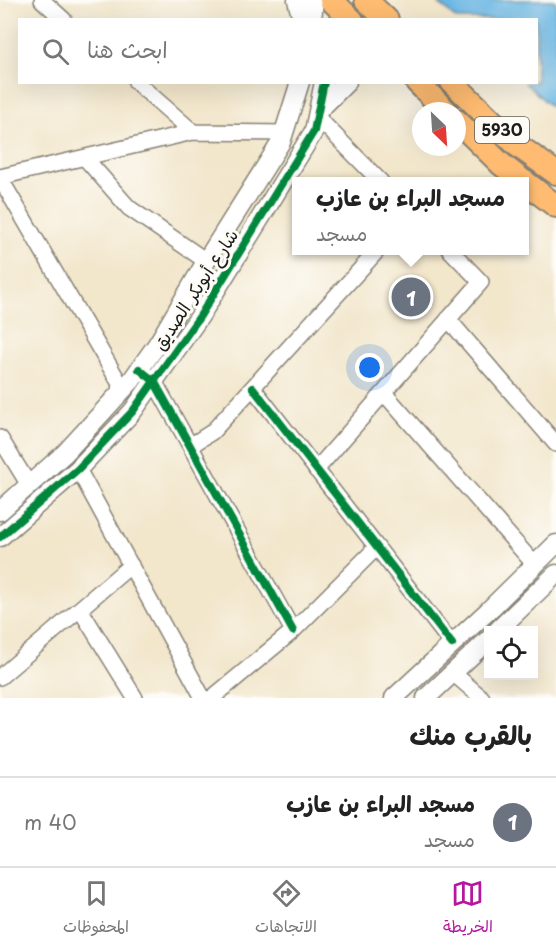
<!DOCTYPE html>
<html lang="ar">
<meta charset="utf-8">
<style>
body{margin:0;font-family:"Playpen Sans","Playpen Sans Arabic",sans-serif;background:#f2f2f2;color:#222;direction:rtl}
.controls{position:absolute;right:18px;bottom:18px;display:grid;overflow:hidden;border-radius:0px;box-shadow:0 6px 24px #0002}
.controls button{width:54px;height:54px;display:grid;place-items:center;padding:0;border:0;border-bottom:2px solid #e0e0e0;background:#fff;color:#222;font:30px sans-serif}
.compass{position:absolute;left:412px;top:102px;width:54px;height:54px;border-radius:50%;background:#fff;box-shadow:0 6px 24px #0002;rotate:155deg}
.you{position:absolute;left:370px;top:368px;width:21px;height:21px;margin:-15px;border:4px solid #fff;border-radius:50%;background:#1a73e8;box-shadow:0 0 0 9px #1a73e833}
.badge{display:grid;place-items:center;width:39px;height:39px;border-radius:50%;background:#b5179e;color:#fff;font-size:20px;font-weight:700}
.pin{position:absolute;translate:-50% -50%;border:3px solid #fff;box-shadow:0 2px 6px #0006}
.popup{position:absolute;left:292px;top:177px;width:237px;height:78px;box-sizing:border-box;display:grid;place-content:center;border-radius:0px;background:#fff;filter:drop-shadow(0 2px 4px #0005);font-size:20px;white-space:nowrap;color:#767676}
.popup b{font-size:22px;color:#222}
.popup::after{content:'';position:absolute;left:50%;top:100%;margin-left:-12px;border:12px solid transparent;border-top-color:#fff}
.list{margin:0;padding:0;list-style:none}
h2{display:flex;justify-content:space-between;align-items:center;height:78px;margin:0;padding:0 24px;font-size:26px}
h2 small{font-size:20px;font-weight:400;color:#767676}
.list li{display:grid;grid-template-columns:39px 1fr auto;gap:18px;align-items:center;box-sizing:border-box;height:90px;padding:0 24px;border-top:2px solid #e0e0e0}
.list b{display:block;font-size:22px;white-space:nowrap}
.list p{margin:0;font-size:20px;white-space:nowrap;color:#767676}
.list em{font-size:20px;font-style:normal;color:#767676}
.icon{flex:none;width:33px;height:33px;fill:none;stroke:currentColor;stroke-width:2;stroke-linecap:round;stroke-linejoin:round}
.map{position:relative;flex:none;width:556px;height:698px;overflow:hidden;direction:ltr}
.search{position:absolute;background:#fff;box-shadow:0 6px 24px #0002;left:18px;right:18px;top:18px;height:66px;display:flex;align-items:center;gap:15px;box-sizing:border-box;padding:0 21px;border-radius:0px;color:#767676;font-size:22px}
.sheet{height:168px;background:#fff}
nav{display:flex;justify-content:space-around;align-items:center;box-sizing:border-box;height:84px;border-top:2px solid #e0e0e0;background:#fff;font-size:16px;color:#767676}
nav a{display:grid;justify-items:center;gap:3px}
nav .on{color:#b5179e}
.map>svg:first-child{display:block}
.water{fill:#6bb7e4;stroke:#446a80;stroke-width:1.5}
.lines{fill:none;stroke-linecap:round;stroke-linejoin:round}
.minor-casing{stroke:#878174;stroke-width:18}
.tertiary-casing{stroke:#878174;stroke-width:21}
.primary-casing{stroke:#878174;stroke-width:26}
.minor{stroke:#fff;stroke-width:15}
.tertiary{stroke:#fff;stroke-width:18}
.primary{stroke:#febb71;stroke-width:22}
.cycleway-casing{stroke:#fdfcf7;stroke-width:11}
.cycleway{stroke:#00873e;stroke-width:8}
.labels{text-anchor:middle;stroke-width:6;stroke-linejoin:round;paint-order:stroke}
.shield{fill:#fdfcf7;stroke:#605f5e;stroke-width:1.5}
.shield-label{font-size:16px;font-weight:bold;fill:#1c1c1c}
.street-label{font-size:18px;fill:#1c1c1c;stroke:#fdfcf7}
</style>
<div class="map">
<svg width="556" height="698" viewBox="0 0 556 698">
<rect width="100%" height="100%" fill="#fdfcf7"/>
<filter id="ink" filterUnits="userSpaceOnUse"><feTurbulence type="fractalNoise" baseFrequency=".0167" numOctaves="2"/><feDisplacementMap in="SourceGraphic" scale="12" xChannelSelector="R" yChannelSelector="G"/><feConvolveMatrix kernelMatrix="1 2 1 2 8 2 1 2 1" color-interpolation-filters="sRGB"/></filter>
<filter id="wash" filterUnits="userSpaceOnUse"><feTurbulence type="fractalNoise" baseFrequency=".008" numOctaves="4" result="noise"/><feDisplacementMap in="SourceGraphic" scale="24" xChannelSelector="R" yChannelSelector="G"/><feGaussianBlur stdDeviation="1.35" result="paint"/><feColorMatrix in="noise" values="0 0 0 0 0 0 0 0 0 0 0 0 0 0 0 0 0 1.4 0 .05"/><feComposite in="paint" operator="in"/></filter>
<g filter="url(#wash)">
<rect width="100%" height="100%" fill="#f2e6cb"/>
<path class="water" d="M435 0H553L556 2V111L525 83 536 82V20L456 19Z"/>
</g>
<g filter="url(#ink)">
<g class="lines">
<defs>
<path id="minor" d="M42 0 64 20
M136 82 193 132
M317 117 381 182
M85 158 129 208 206 261
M0 177 193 132 284 133
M0 178 123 389
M448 319 556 444
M146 375 154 381 293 631
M253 388 452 644
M384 393 535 565
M0 438 29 485
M190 446 212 432 378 250
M78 469 203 698
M316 470 481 282 450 250
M80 609 135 698
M453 673 482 698
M0 677 131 565
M212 698 293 631 377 547"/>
<path id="tertiary" d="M297 0 302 20
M312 20 314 0
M319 110 347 82
M0 511 65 453 131 381 158 343 211 253 281 142 300 82
M0 537 78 469 133 411 200 316 314 131 324 82
M498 630 556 574
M394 698 488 611 556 544
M426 698 488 640"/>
<path id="primary" d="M331 0 352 20
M366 0 387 20
M417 82 446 111
M452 82 517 145 556 173
M457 121 501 164 524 182
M525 182 556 206"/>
</defs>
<use href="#minor" class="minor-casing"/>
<use href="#tertiary" class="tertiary-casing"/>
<use href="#primary" class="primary-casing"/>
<use href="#minor" class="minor"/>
<use href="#tertiary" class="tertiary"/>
<use href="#primary" class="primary"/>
<defs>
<path id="cycleway" d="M139 369 154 381 293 631
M253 388 452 644
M0 537 78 469 133 411 200 316 314 131 324 82"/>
</defs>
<use href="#cycleway" class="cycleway-casing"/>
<use href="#cycleway" class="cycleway"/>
</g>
</g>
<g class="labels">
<rect class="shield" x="475" y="117" width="54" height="26" rx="4.5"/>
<g class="shield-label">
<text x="502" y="136">5930</text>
</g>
<g class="street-label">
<text transform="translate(196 290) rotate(-57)" y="6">شارع أبوبكر الصديق</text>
</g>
</g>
</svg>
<div class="controls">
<button><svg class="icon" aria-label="locate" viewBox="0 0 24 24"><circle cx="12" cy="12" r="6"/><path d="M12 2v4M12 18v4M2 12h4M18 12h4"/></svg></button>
</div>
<svg class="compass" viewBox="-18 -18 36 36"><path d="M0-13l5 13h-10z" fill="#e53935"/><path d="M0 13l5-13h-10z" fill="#767676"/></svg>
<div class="you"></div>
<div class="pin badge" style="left:411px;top:297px;background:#6b7280">1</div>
<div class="popup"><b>مسجد البراء بن عازب</b>مسجد</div>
<div class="search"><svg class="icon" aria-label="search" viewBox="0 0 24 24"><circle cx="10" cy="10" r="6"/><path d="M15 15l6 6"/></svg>ابحث هنا</div>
</div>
<section class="sheet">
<h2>بالقرب منك<small></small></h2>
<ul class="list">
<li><span class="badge" style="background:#6b7280">1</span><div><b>مسجد البراء بن عازب</b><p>مسجد</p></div><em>40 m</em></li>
</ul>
</section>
<nav>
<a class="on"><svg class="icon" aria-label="map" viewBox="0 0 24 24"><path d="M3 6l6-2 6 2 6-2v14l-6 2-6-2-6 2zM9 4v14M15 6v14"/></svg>الخريطة</a>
<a><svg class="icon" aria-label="directions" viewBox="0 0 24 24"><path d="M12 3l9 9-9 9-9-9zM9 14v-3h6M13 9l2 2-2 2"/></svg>الاتجاهات</a>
<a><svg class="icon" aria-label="saved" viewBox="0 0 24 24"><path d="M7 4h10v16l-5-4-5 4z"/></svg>المحفوظات</a>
</nav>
